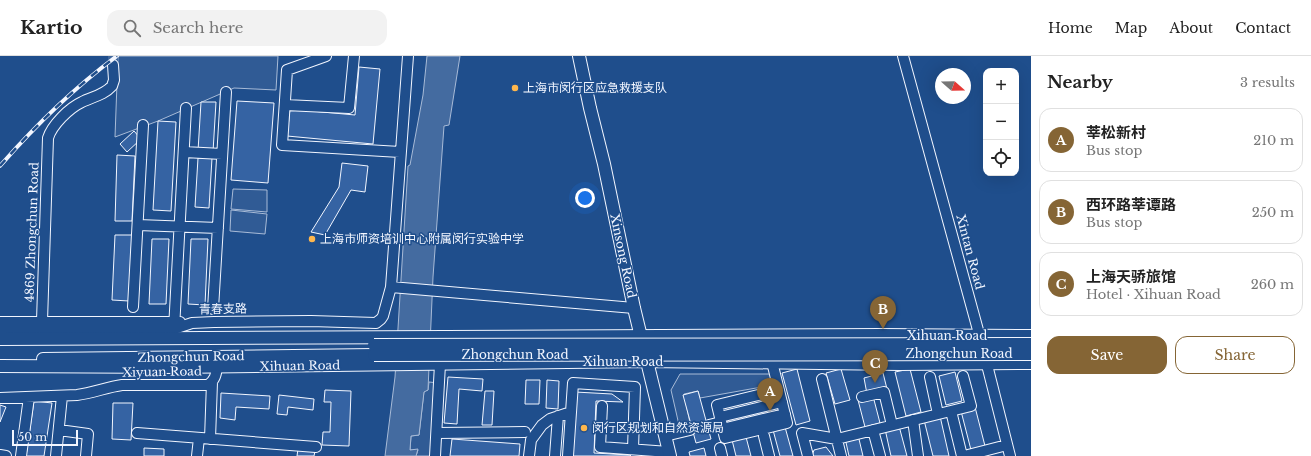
<!DOCTYPE html>
<meta charset="utf-8">
<style>
body{margin:0;font-family:"Libre Baskerville","Noto Sans SC",serif;background:#f2f2f2;color:#222}
.controls{position:absolute;right:12px;top:12px;display:grid;overflow:hidden;border-radius:8px;box-shadow:0 4px 16px #0002}
.controls button{width:36px;height:36px;display:grid;place-items:center;padding:0;border:0;border-bottom:1px solid #e0e0e0;background:#fff;color:#222;font:20px sans-serif}
.compass{position:absolute;left:935px;top:12px;width:36px;height:36px;border-radius:50%;background:#fff;box-shadow:0 4px 16px #0002;rotate:110deg}
.scale{position:absolute;left:12px;bottom:10px;width:66px;box-sizing:border-box;padding-left:4px;border:2px solid #f2f6ff;border-top:0;font-size:11px;line-height:14px;white-space:nowrap;color:#f2f6ff;-webkit-text-stroke:3px #1f4e8c;paint-order:stroke}
.you{position:absolute;left:585px;top:142px;width:14px;height:14px;margin:-10px;border:3px solid #fff;border-radius:50%;background:#1a73e8;box-shadow:0 0 0 6px #1a73e833}
.badge{display:grid;place-items:center;width:26px;height:26px;border-radius:50%;background:#856535;color:#fff;font-size:13px;font-weight:700}
.pin{position:absolute;translate:-50% -33px;filter:drop-shadow(0 1px 2px #0008)}
.pin::after{content:'';position:absolute;top:21px;width:14px;height:12px;background:inherit;clip-path:polygon(0 0,100% 0,50% 100%)}
.list{margin:0;padding:0;list-style:none}
h2{display:flex;justify-content:space-between;align-items:center;height:52px;margin:0;padding:0 16px;font-size:17px}
h2 small{font-size:13px;font-weight:400;color:#767676}
.list li{display:grid;grid-template-columns:26px 1fr auto;gap:12px;align-items:center;box-sizing:border-box;height:64px;margin:0 8px 8px;padding:0 8px;border:1px solid #e0e0e0;border-radius:12px}
.list b{display:block;font-size:15px;white-space:nowrap}
.list p{margin:0;font-size:13px;white-space:nowrap;color:#767676}
.list em{font-size:13px;font-style:normal;color:#767676}
.actions{display:flex;gap:8px;padding:12px 16px}
.actions a{flex:1;padding:9px 0;border:1px solid #856535;border-radius:12px;text-align:center;font-size:14px;color:#856535}
.actions .main{background:#856535;color:#fff}
.icon{flex:none;width:22px;height:22px;fill:none;stroke:currentColor;stroke-width:2;stroke-linecap:round;stroke-linejoin:round}
.map{position:relative;flex:none;width:1031px;height:400px;overflow:hidden}
header{display:flex;align-items:center;gap:24px;box-sizing:border-box;height:56px;padding:0 20px;background:#fff;border-bottom:1px solid #e0e0e0}
header strong{font-size:19px}
nav{display:flex;gap:22px;margin-inline-start:auto;font-size:14px}
.search{width:280px;height:36px;background:#f2f2f2;display:flex;align-items:center;gap:10px;box-sizing:border-box;padding:0 14px;border-radius:12px;color:#767676;font-size:15px}
main{display:flex}
aside{flex:1;background:#fff}
.map>svg:first-child{display:block}
.built{fill:#305b95;stroke:#a8bbd7}
.water{fill:#446ba0;stroke:#a8bbd7}
.building{fill:#3563a3;stroke:#f2f6ff}
.lines{fill:none;stroke-linecap:round;stroke-linejoin:round}
.minor-tunnel{stroke:#3f679d;stroke-width:10;stroke-dasharray:10 5;stroke-linecap:butt}
.minor-casing{stroke:#f2f6ff;stroke-width:12}
.major-casing{stroke:#f2f6ff;stroke-width:14}
.minor{stroke:#1f4e8c;stroke-width:10}
.major{stroke:#1f4e8c;stroke-width:12}
.rail-casing{stroke:#f2f6ff;stroke-width:4}
.rail{stroke:#1f4e8c;stroke-width:2.5;stroke-dasharray:8;stroke-linecap:butt}
.major-bridge-casing{stroke:#f2f6ff;stroke-width:14;stroke-linecap:butt}
.major-bridge{stroke:#1f4e8c;stroke-width:12}
.poi-dot{fill:#ffb74d;stroke:#1f4e8c;stroke-width:1.5}
.labels{text-anchor:middle;stroke-width:3;stroke-linejoin:round;paint-order:stroke}
.poi-label{font-size:12px;fill:#f2f6ff;stroke:#1f4e8c;text-anchor:start}
.street-label{font-size:12px;fill:#f2f6ff;stroke:#1f4e8c}
</style>
<header>
<strong>Kartio</strong>
<div class="search"><svg class="icon" aria-label="search" viewBox="0 0 24 24"><circle cx="10" cy="10" r="6"/><path d="M15 15l6 6"/></svg>Search here</div>
<nav><a>Home</a><a>Map</a><a>About</a><a>Contact</a></nav>
</header>
<main>
<div class="map">
<svg width="1031" height="400" viewBox="0 0 1031 400">
<rect width="100%" height="100%" fill="#1f4e8c"/>
<path class="built" d="M118 0H278L276 34 234 32 158 65 115 81Z
M233 133 267 134V156L231 153Z
M231 154 267 158 265 178 230 175Z
M680 318H770L773 329 700 342 698 335 684 338 690 367 679 369 671 334Z
M429 326 439 327 435 400H416L418 394H410L411 380 419 379 424 335 428 334Z"/>
<path class="water" d="M427 0H460L449 69 444 70 433 221 428 334 424 336 419 379 411 380 410 394 418 393 416 400H385L395 321 408 110 410 109 423 39Z"/>
<path class="building" d="M359 11 380 13 373 88 287 80 290 53 355 59Z
M237 45 274 47 268 127 231 124Z
M201 46H216L213 96 198 95Z
M158 65 176 66 171 155 153 154Z
M134 75 141 83 127 96 120 88Z
M117 99 135 100 132 165H115Z
M198 102H212L209 152 195 151Z
M342 107 368 110 365 136 351 134 325 179 311 176 339 131Z
M115 179H132L129 245 112 244Z
M152 183H169L166 248H149Z
M191 183H208L205 249 188 248Z
M797 313 810 365 796 369 782 317Z
M841 313 850 344 835 348 826 317Z
M910 313 921 356 906 360 895 316Z
M955 316 962 345 946 349 939 320Z
M883 317 887 333 867 338 864 322Z
M448 321 483 323 482 335 459 333 457 368 444 367Z
M526 324H540L539 348H525Z
M547 324 559 325 558 353 546 352Z
M325 334 351 335 349 390 322 389 323 376H330L331 346H324Z
M485 335H494L492 369H482Z
M698 335 711 383 696 387 683 339Z
M575 336 612 338 623 346 596 345 594 397 630 399 631 400H570Z
M221 337 270 340 269 353 236 351 235 364 220 362Z
M279 339 314 343 313 354 288 351 287 359 277 358Z
M873 340 880 367 865 371 858 344Z
M34 345 52 347 44 400H26Z
M113 347H133L131 384 112 383Z
M0 349 6 351 0 366Z
M975 351 985 390 971 394 961 355Z
M940 360 949 400H933L924 364Z
M899 370 907 400H891L885 373Z
M785 371 793 400H780L773 374Z
M858 379 863 400H849L845 382Z
M746 381 751 400H736L732 384Z
M452 383 520 388 519 400H450Z
M826 391 833 400H812L814 394Z
M144 392 164 393V400H144Z
M704 392 706 400H690L689 396Z
M298 393 315 395 314 400H297Z"/>
<g class="lines">
<path class="minor-tunnel" d="M113 0V9
M690 374 709 369"/>
<defs>
<path id="minor" d="M326 0 287 14 282 89 400 96
M903 0 981 285
M285 49 349 52 354 0
M184 96 222 98
M138 169 218 172
M391 231 408 0
M133 251 143 69
M213 253 226 36
M42 265 48 82C52 69 69 52 82 46 92 41 104 39 112 30L114 24 113 9
M0 266H180
M174 273 186 52
M0 274 174 273 192 267 214 266 311 265 376 267 381 263 383 260 391 231 634 252
M985 301 1010 400
M772 306 787 367 725 382 717 349 779 334
M930 321 938 358
M822 323 841 400
M862 341 884 336 892 369
M0 342 77 339C93 337 107 331 122 329H208C215 324 216 319 217 311
M602 350 600 391 669 396
M951 355 962 400
M720 361 782 346
M913 364 918 400
M709 369 721 366
M722 373 785 358
M59 374 88 378 86 400
M873 374 880 400
M137 377 316 391
M437 377 525 376
M665 380 690 374
M764 380 769 400
M210 383 212 326
M720 392 722 400
M0 399 6 400
M21 400 29 341
M56 400 62 340
M197 400 199 382
M435 400 440 308
M529 400 531 384 542 369 550 363 571 356
M555 400 558 360
M568 400 573 327 635 331 633 393
M808 400 802 377 837 383 971 350 963 320
M964 400 1007 389"/>
<path id="major" d="M579 0 590 52 604 108 634 252 670 400
M0 283 882 279 1031 280
M43 303 374 299
M0 310 174 311 647 305 900 308 1031 307"/>
</defs>
<use href="#minor" class="minor-casing"/>
<use href="#major" class="major-casing"/>
<use href="#minor" class="minor"/>
<use href="#major" class="major"/>
<defs>
<path id="rail" d="M0 110C35 70 74 32 117 0"/>
</defs>
<use href="#rail" class="rail-casing"/>
<use href="#rail" class="rail"/>
<defs>
<path id="major-bridge" d="M374 289 1031 288
M374 299 1031 298"/>
</defs>
<use href="#major-bridge" class="major-bridge-casing"/>
<use href="#major-bridge" class="major-bridge"/>
</g>
<g class="poi-dot">
<circle cx="515" cy="32" r="4"/>
<circle cx="312" cy="183" r="4"/>
<circle cx="584" cy="372" r="4"/>
</g>
<g class="labels">
<g class="poi-label">
<text x="523" y="36">上海市闵行区应急救援支队</text>
<text x="320" y="187">上海市师资培训中心附属闵行实验中学</text>
<text x="592" y="376">闵行区规划和自然资源局</text>
</g>
<g class="street-label">
<text transform="translate(32 176) rotate(-88)" y="4">4869 Zhongchun Road</text>
<text transform="translate(970 196) rotate(75)" y="4">Xintan Road</text>
<text transform="translate(623 200) rotate(78)" y="4">Xinsong Road</text>
<text transform="translate(223 253) rotate(-1)" y="4">青春支路</text>
<text x="947" y="284">Xihuan Road</text>
<text x="959" y="302">Zhongchun Road</text>
<text x="515" y="303">Zhongchun Road</text>
<text transform="translate(191 301) rotate(-1)" y="4">Zhongchun Road</text>
<text x="623" y="310">Xihuan Road</text>
<text transform="translate(300 310) rotate(-1)" y="4">Xihuan Road</text>
<text transform="translate(162 316) rotate(-1)" y="4">Xiyuan Road</text>
</g>
</g>
</svg>
<div class="controls">
<button>+</button>
<button>−</button>
<button><svg class="icon" aria-label="locate" viewBox="0 0 24 24"><circle cx="12" cy="12" r="6"/><path d="M12 2v4M12 18v4M2 12h4M18 12h4"/></svg></button>
</div>
<svg class="compass" viewBox="-18 -18 36 36"><path d="M0-13l5 13h-10z" fill="#e53935"/><path d="M0 13l5-13h-10z" fill="#767676"/></svg>
<div class="scale">50 m</div>
<div class="you"></div>
<div class="pin badge" style="left:770px;top:355px">A</div>
<div class="pin badge" style="left:883px;top:273px">B</div>
<div class="pin badge" style="left:875px;top:327px">C</div>
</div>
<aside>
<h2>Nearby<small>3 results</small></h2>
<ul class="list">
<li><span class="badge">A</span><div><b>莘松新村</b><p>Bus stop</p></div><em>210 m</em></li>
<li><span class="badge">B</span><div><b>西环路莘谭路</b><p>Bus stop</p></div><em>250 m</em></li>
<li><span class="badge">C</span><div><b>上海天骄旅馆</b><p>Hotel · Xihuan Road</p></div><em>260 m</em></li>
</ul>
<div class="actions"><a class="main">Save</a><a>Share</a></div>
</aside>
</main>
